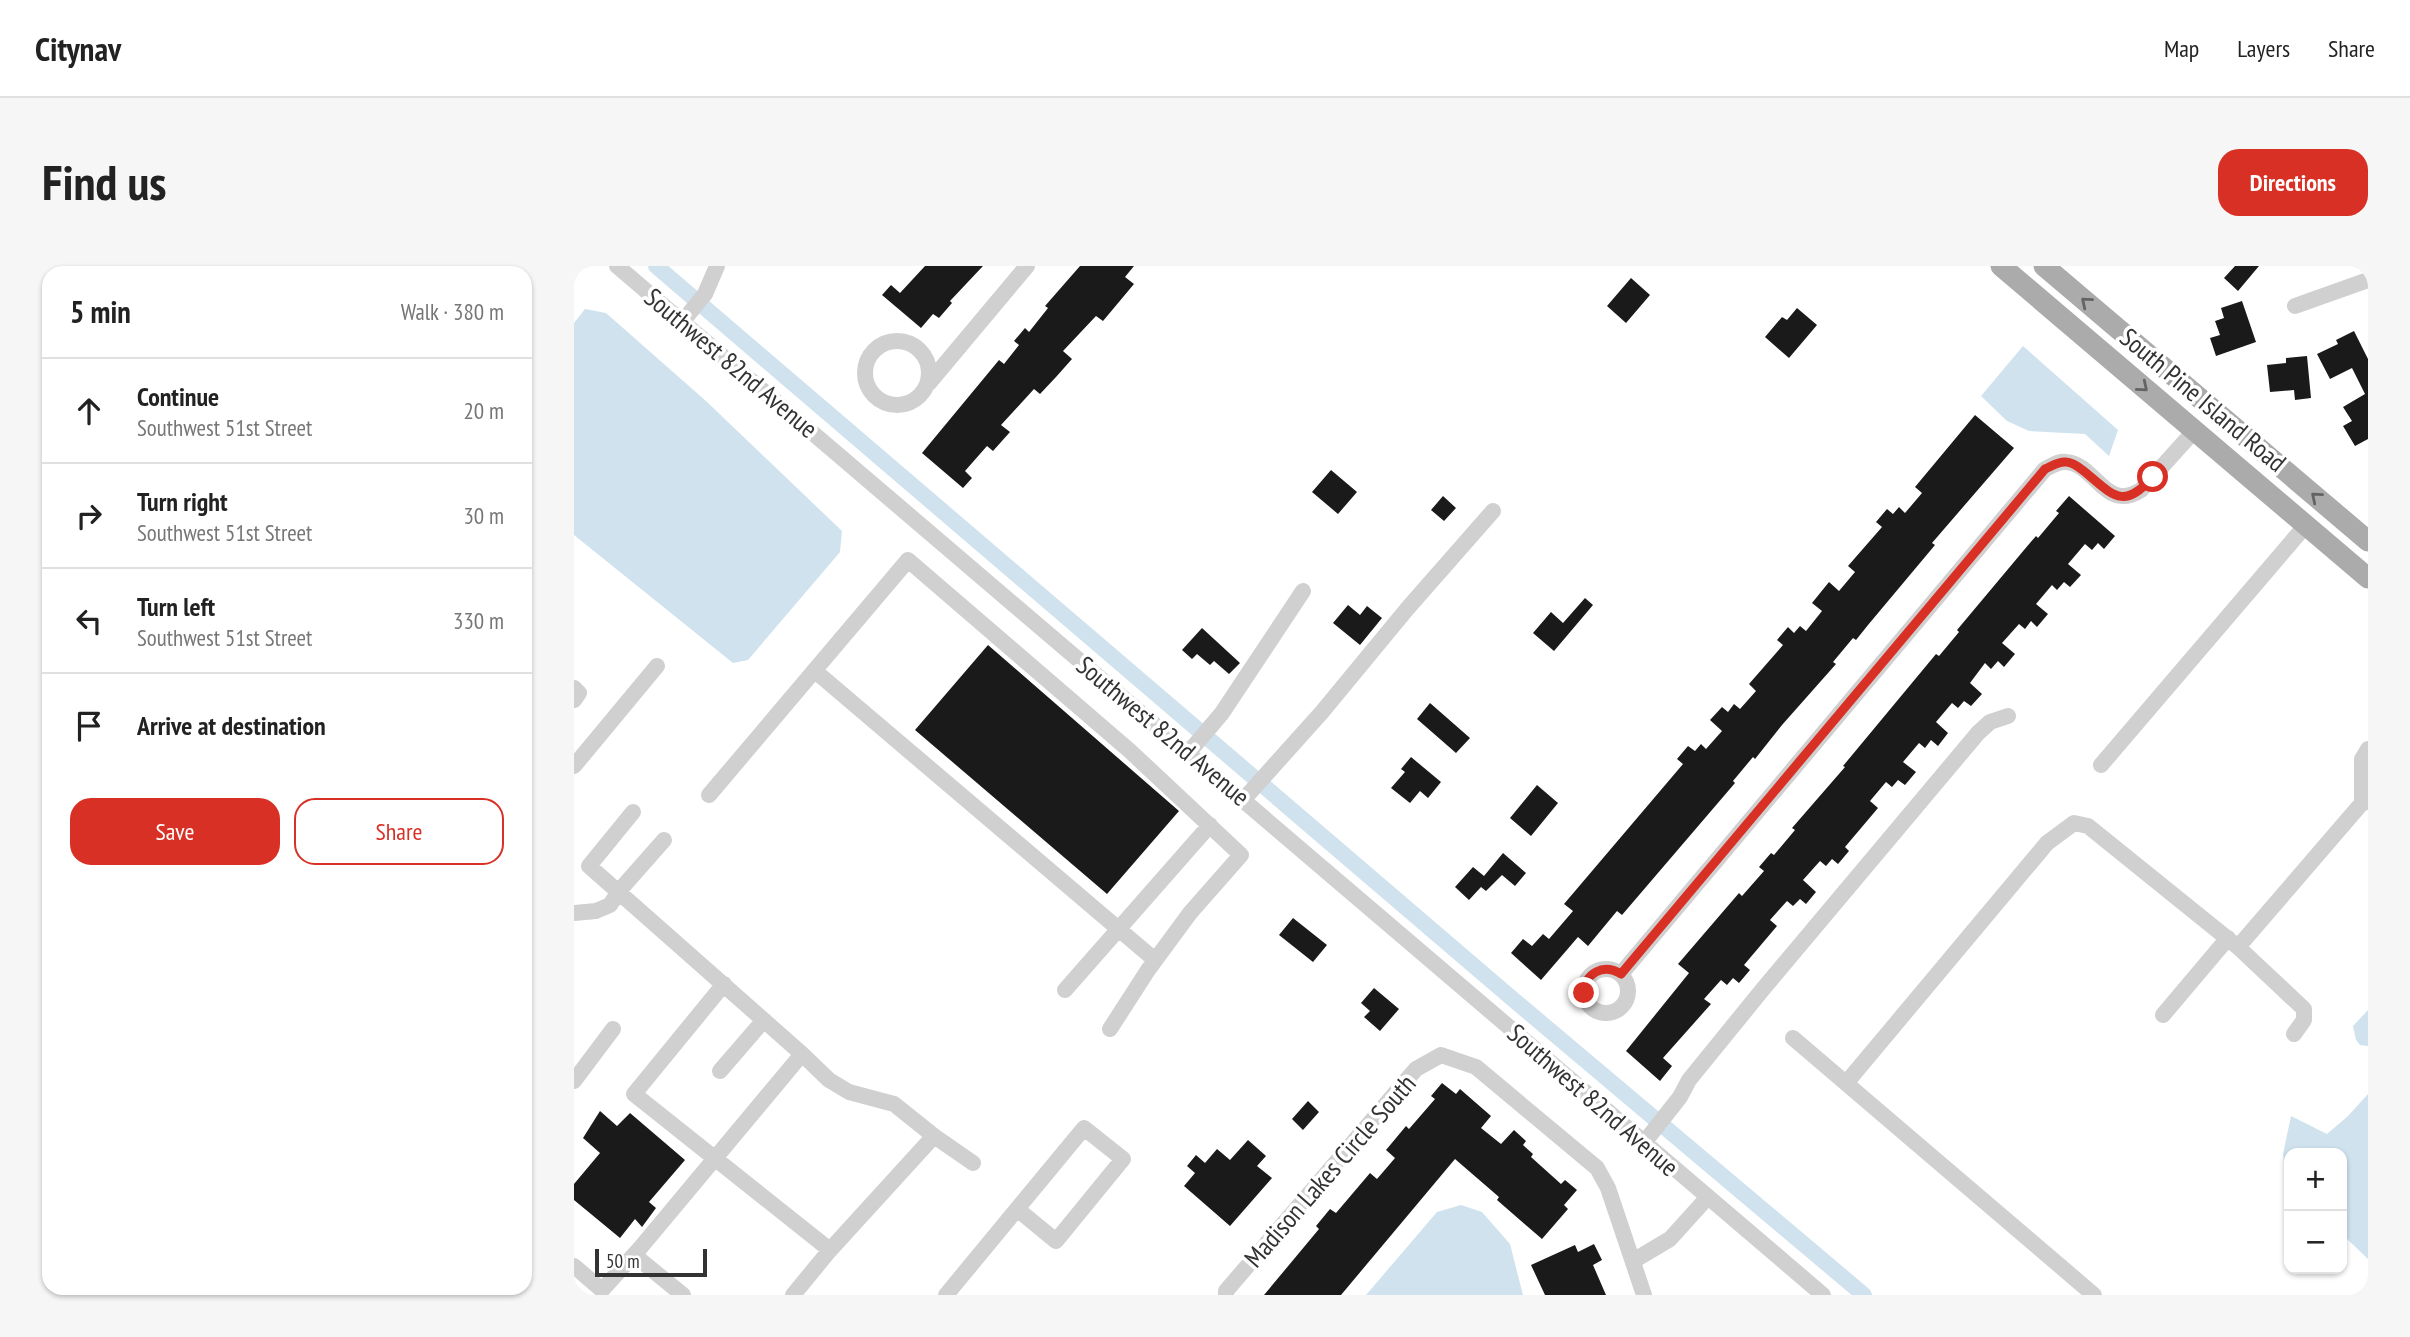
<!DOCTYPE html>
<meta charset="utf-8">
<style>
body{margin:0;font-family:"PT Sans Narrow",sans-serif;background:#f6f6f6;color:#222}
.controls{position:absolute;right:21px;bottom:21px;display:grid;overflow:hidden;border-radius:14px;box-shadow:0 2px 5px #0004}
.controls button{width:63px;height:63px;display:grid;place-items:center;padding:0;border:0;border-bottom:2px solid #e0e0e0;background:#fff;color:#222;font:35px sans-serif}
.scale{position:absolute;left:21px;bottom:18px;width:112px;box-sizing:border-box;padding-left:7px;border:4px solid #333;border-top:0;font-size:19px;line-height:24px;white-space:nowrap;color:#333;-webkit-text-stroke:5px #fff;paint-order:stroke}
.stop{position:absolute;width:21px;height:21px;margin:-16px;border:5px solid #d93025;border-radius:50%;background:#fff}
.stop.end{background:#d93025;border-color:#fff;box-shadow:0 2px 7px #0008}
.list{margin:0;padding:0;list-style:none}
h2{display:flex;justify-content:space-between;align-items:center;height:91px;margin:0;padding:0 28px;font-size:30px}
h2 small{font-size:23px;font-weight:400;color:#767676}
.list li{display:grid;grid-template-columns:46px 1fr auto;gap:21px;align-items:center;box-sizing:border-box;height:105px;padding:0 28px;border-top:2px solid #e0e0e0}
.list b{display:block;font-size:26px;white-space:nowrap}
.list p{margin:0;font-size:23px;white-space:nowrap;color:#767676}
.list em{font-size:23px;font-style:normal;color:#767676}
.actions{display:flex;gap:14px;padding:21px 28px}
.actions a{flex:1;padding:16px 0;border:2px solid #d93025;border-radius:21px;text-align:center;font-size:24px;color:#d93025}
.actions .main{background:#d93025;color:#fff}
.icon{flex:none;width:38px;height:38px;fill:none;stroke:currentColor;stroke-width:2;stroke-linecap:round;stroke-linejoin:round}
.map{position:relative;flex:none;width:1794px;height:1029px;overflow:hidden;border-radius:21px}
header{display:flex;align-items:center;gap:42px;box-sizing:border-box;height:98px;padding:0 35px;background:#fff;border-bottom:2px solid #e0e0e0}
header strong{font-size:33px}
nav{display:flex;gap:38px;margin-inline-start:auto;font-size:24px}
.intro{display:flex;align-items:center;justify-content:space-between;box-sizing:border-box;height:168px;padding:0 42px}
h1{margin:0;font-size:49px}
.button{padding:18px 32px;border-radius:21px;background:#d93025;color:#fff;font-size:24px;font-weight:700}
main{display:flex;gap:42px;padding:0 42px}
aside{flex:1;background:#fff;border-radius:21px;box-shadow:0 2px 5px #0004}
.map>svg:first-child{display:block}
.water{fill:#cfe2ee}
.lines{fill:none;stroke-linecap:round;stroke-linejoin:round}
.canal{stroke:#cfe2ee;stroke-width:16}
.building{fill:#1a1a1a}
.minor{stroke:#d0d0d0;stroke-width:16}
.major{stroke:#ababab;stroke-width:21}
.oneway{stroke:#636363}
.route{stroke:#d93025;stroke-width:9}
.labels{text-anchor:middle;stroke-width:7;stroke-linejoin:round;paint-order:stroke}
.street-label{font-size:26px;fill:#333;stroke:#fff}
</style>
<header>
<strong>Citynav</strong>
<nav><a>Map</a><a>Layers</a><a>Share</a></nav>
</header>
<div class="intro"><h1>Find us</h1><a class="button">Directions</a></div>
<main>
<aside>
<h2>5 min<small>Walk · 380 m</small></h2>
<ul class="list">
<li><svg class="icon" aria-label="ahead" viewBox="0 0 24 24"><path d="M12 20V5M6 11l6-6 6 6"/></svg><div><b>Continue</b><p>Southwest 51st Street</p></div><em>20 m</em></li>
<li><svg class="icon" aria-label="right" viewBox="0 0 24 24"><path d="M7 20v-9h11M14 6l5 5-5 5"/></svg><div><b>Turn right</b><p>Southwest 51st Street</p></div><em>30 m</em></li>
<li><svg class="icon" aria-label="left" viewBox="0 0 24 24"><path d="M17 20v-9H6M10 6l-5 5 5 5"/></svg><div><b>Turn left</b><p>Southwest 51st Street</p></div><em>330 m</em></li>
<li><svg class="icon" aria-label="arrive" viewBox="0 0 24 24"><path d="M6 21V4h12l-3 4 3 4H6"/></svg><div><b>Arrive at destination</b></div></li>
</ul>
<div class="actions"><a class="main">Save</a><a>Share</a></div>
</aside>
<div class="map">
<svg width="1794" height="1029" viewBox="0 0 1794 1029">
<rect width="100%" height="100%" fill="#fff"/>
<path class="water" d="M11 43 32 47 132 135 268 265 266 286 174 394 159 397 0 269V57Z
M1449 80 1544 164 1535 190 1511 168 1455 165 1433 155 1407 130Z
M1794 744V780L1786 779 1782 774 1779 760Z
M1794 828V993L1768 968V887H1715V923L1713 920 1709 888 1717 850 1753 868 1774 850Z
M887 939 908 946 936 978 949 1029H792L863 946Z"/>
<g class="lines">
<path class="canal" d="M82 0 941 735 1290 1029"/>
</g>
<path class="building" d="M351 0H409L376 35 378 37 365 52 359 48 347 62 308 29 317 19 326 27Z
M506 0H560L551 11 560 18 529 55 522 50 489 85 498 93 482 111 466 128 460 123 427 159 436 166 419 185 413 180 391 205 398 212 389 222 348 187 425 94 430 98 445 79 440 75 451 62 455 66 474 42 471 40Z
M1661 0H1685L1664 25 1650 12Z
M1057 12 1076 29 1052 57 1033 40Z
M1668 35 1682 76 1642 90 1636 72 1646 69 1641 55 1650 52 1647 42Z
M1223 42 1243 59 1215 92 1191 71 1208 51 1213 54Z
M1780 65 1794 93V173L1781 180 1769 160 1778 155 1769 141 1791 128 1778 102 1756 113 1743 88 1764 78 1762 74Z
M1733 90 1737 132 1721 134 1720 124 1696 126 1693 99 1712 97V92Z
M1401 149 1440 182 1358 277 1361 279 1294 359 1282 374 1279 372 1259 396 1262 398 1208 459 1181 493 1179 491 1159 515 1161 517 1048 649 1043 645 1014 680 1004 671 967 714 937 687 949 673 958 680 969 668 975 673 999 645 990 638 1109 498 1103 493 1114 480 1121 485 1127 478 1132 483 1148 465 1136 454 1148 441 1154 446 1160 438 1166 443 1182 425 1175 418 1209 379 1203 374 1214 361 1220 367 1226 360 1232 365 1248 345 1238 337 1255 316 1265 325 1281 306 1274 300 1308 261 1302 256 1313 243 1319 248 1325 241 1331 247 1348 227 1341 221Z
M757 204 783 226 764 248 738 226Z
M869 230 882 242 870 255 857 244Z
M1495 230 1541 270 1530 283 1524 277 1518 284 1511 278 1494 298 1507 309 1496 321 1490 316 1483 324 1478 319 1462 338 1474 348 1463 361 1457 355 1451 363 1445 358 1428 377 1441 388 1430 401 1424 395 1417 403 1411 397 1396 417 1408 428 1397 440 1390 435 1384 442 1378 437 1362 456 1374 467 1364 480 1357 474 1351 482 1345 477 1329 496 1342 506 1331 519 1324 514 1318 521 1312 516 1296 535 1304 542 1271 581 1275 585 1264 598 1258 593 1252 600 1246 595 1229 614 1242 626 1232 638 1226 633 1219 640 1213 635 1196 654 1203 660 1170 699 1176 704 1165 717 1159 712 1153 719 1147 714 1130 733 1137 738 1089 792 1098 800 1086 815 1052 785 1115 707 1104 698 1165 627 1168 630 1190 605 1185 601 1197 587 1200 589 1221 564 1218 562 1271 501 1269 500 1362 388 1365 390 1385 366 1383 364 1450 284 1462 270 1464 272 1485 247 1482 245Z
M1011 332 1019 339 980 385 959 367 977 346 989 357Z
M774 339 786 349 793 340 808 352 786 379 759 357Z
M628 362 666 397 655 408 640 395 636 399 623 388 618 393 608 384Z
M414 379 605 545 533 628 341 464Z
M856 437 896 472 882 487 843 453Z
M837 491 867 516 854 532 846 525 836 537 817 522 831 506 827 503Z
M963 519 984 537 957 570 936 552Z
M929 587 952 607 941 620 928 609 912 625 907 621 895 634 881 621 899 601 910 610Z
M719 652 753 679 739 696 705 669Z
M800 722 825 743 806 765 790 751 796 745 787 737Z
M868 817 882 828 886 823 917 850 907 862 927 878 940 864 952 875 949 879 959 888 957 891 987 918 991 914 1003 924 990 939 994 943 968 973 923 934 925 931 881 893 767 1029H690L745 963 742 960 756 943 762 947 796 907 803 913 821 892 812 884 832 860 835 863 861 833 857 830Z
M734 835 745 846 729 864 718 853Z
M26 845 43 860 56 847 111 894 75 936 82 942 68 961 61 953 46 972 0 934V918L26 887 9 872Z
M674 874 692 890 683 900 698 912 656 960 610 920 621 907 613 900 622 889 631 897 643 883 656 894Z
M1020 978 1028 994 1019 999 1032 1029H971L957 999 1001 979 1004 986Z"/>
<g class="lines">
<path class="minor" d="M43 0 1249 1029
M1721 40 1794 14
M108 56 131 28 143 0
M291 107a32 32 0 1 1 64 0a32 32 0 1 1-64 0Z
M355 117 453 0
M241 405 581 694
M0 422 5 427 0 434
M615 486 648 447 729 325
M1527 499 1732 259
M0 500 83 400
M135 529 334 294 556 485 667 589 616 647 574 704 536 763
M670 533 748 446 833 343 919 245
M1788 537V493L1794 483
M0 647 22 645 36 639 45 625 90 574
M1664 681 1788 537 1794 536
M1010 725a22 22 0 1 1 44 0a22 22 0 1 1-44 0Z
M1047 708 1471 203C1478 200 1484 195 1492 196 1522 198 1531 247 1567 224L1621 164
M150 718 60 828 256 984
M491 724 636 559
M1589 749 1654 672
M1219 772 1520 1029
M228 788 255 814 275 826 320 838 360 870 399 897
M146 805 190 754
M0 815 39 763
M1273 816 1473 577 1500 557 1514 560 1664 681 1730 743V754L1720 768
M1069 878 1106 831 1115 814 1189 723 1404 467 1416 456 1434 450
M60 989 109 1029
M1059 995 1096 973 1133 932
M0 1000 28 1024 67 981 228 788 15 600 59 546
M219 1029 256 984 360 870
M372 1029 510 862 549 893 482 975 443 943
M652 1029V1025L842 803 867 789 902 801 1023 902 1034 922 1070 1029"/>
<path class="major" d="M1427 0 1794 312
M1470 0 1794 275"/>
</g>
<defs><path id="oneway-chevron" d="M-2-3.5L2.5 0L-2 3.5" fill="none" stroke-width="1.6" stroke-linecap="round" stroke-linejoin="round" transform="scale(1.75)"/></defs>
<g class="oneway">
<use href="#oneway-chevron" transform="translate(1512 36) rotate(-140)"/>
<use href="#oneway-chevron" transform="translate(1569 121) rotate(40)"/>
<use href="#oneway-chevron" transform="translate(1742 231) rotate(-140)"/>
</g>
<g class="lines">
<path class="route" d="M1010 727C1011 707 1029 697 1047 708L1471 203C1478 200 1485 195 1492 196 1499 196 1506 202 1511 206 1540 230 1549 244 1579 211"/>
</g>
<g class="labels">
<g class="street-label">
<text transform="translate(157 97) rotate(40)" y="9">Southwest 82nd Avenue</text>
<text transform="translate(1629 134) rotate(40)" y="9">South Pine Island Road</text>
<text transform="translate(589 465) rotate(40)" y="9">Southwest 82nd Avenue</text>
<text transform="translate(1019 834) rotate(41)" y="9">Southwest 82nd Avenue</text>
<text transform="translate(756 905) rotate(-49)" y="9">Madison Lakes Circle South</text>
</g>
</g>
</svg>
<div class="controls">
<button>+</button>
<button>−</button>
</div>
<div class="scale">50 m</div>
<div class="stop" style="left:1579px;top:211px"></div>
<div class="stop end" style="left:1010px;top:727px"></div>
</div>
</main>
